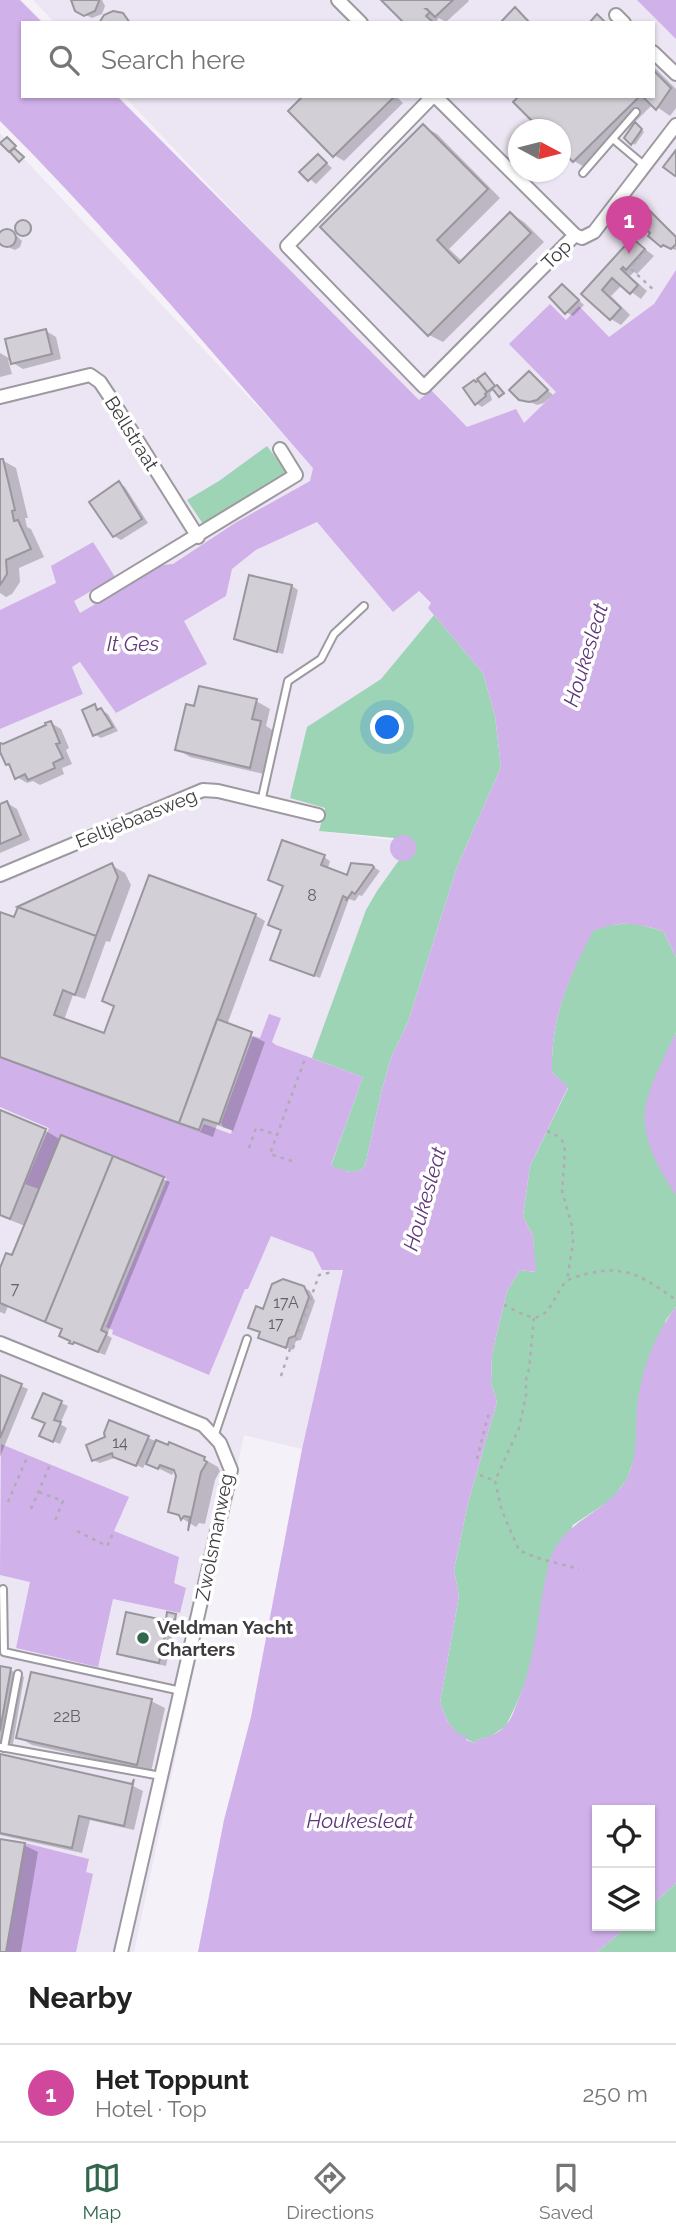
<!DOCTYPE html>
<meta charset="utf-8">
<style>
body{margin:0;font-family:Raleway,sans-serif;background:#f6f6f6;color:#222}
.controls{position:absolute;right:21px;bottom:21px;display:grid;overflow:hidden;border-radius:0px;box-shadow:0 2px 5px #0004}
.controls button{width:63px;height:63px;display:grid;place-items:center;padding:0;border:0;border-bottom:2px solid #e0e0e0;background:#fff;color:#222;font:35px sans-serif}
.compass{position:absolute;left:508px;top:119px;width:63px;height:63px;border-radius:50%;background:#fff;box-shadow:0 2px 5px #0004;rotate:97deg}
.you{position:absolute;left:388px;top:728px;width:24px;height:24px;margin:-18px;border:5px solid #fff;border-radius:50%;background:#1a73e8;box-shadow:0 0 0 10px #1a73e833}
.badge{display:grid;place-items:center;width:46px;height:46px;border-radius:50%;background:#32674c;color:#fff;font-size:23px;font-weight:700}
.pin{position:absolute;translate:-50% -58px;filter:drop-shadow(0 2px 4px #0008)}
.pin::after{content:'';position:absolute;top:37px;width:24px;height:21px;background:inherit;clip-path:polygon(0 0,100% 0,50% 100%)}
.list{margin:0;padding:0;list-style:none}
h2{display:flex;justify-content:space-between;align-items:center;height:91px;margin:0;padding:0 28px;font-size:30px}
h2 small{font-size:23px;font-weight:400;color:#767676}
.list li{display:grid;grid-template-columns:46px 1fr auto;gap:21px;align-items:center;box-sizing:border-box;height:98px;padding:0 28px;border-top:2px solid #e0e0e0}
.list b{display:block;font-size:26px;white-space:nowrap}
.list p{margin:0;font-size:23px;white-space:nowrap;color:#767676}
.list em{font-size:23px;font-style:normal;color:#767676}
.icon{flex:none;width:38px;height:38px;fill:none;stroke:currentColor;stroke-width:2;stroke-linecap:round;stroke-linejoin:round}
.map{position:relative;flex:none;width:676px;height:1952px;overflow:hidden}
.search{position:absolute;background:#fff;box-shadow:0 2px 5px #0004;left:21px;right:21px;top:21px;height:77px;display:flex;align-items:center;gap:18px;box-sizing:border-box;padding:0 24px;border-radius:0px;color:#767676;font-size:26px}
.sheet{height:189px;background:#fff}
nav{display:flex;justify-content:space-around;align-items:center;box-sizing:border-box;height:98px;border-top:2px solid #e0e0e0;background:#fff;font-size:19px;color:#767676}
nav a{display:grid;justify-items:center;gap:4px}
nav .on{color:#32674c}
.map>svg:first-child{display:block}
.built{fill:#ece5f3;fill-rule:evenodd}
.green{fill:#9cd4b5}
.water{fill:#d0b1ea}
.shadow{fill:#0003}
.building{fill:#d3cfd6;stroke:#9a969d;stroke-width:2}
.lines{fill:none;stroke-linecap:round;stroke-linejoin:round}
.service-casing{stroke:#9c999f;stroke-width:10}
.minor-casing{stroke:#9c999f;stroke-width:16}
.path{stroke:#afacb2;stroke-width:2.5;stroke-dasharray:3.5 5;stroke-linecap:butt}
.service{stroke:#fff;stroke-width:6}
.minor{stroke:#fff;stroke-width:12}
.poi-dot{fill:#32674c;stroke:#fff;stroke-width:2.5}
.labels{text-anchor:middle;stroke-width:7;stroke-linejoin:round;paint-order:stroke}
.number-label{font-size:16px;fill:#636165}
.street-label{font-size:19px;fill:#3e3c3f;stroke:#fff}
.poi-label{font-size:19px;font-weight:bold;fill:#3e3c3f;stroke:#fff;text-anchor:start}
.water-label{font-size:21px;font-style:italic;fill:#60387b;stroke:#fff}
</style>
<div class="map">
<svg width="676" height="1952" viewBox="0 0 676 1952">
<rect width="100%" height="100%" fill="#f5f1f8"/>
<path class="built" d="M33 0H641L676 32V297L597 452 459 449 124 96H653V23H55ZM518 130H560V172H518Z
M0 133 322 475 62 631 0 659Z
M317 522 393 612 418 591 431 604 428 608 434 615 381 679 307 727 290 798 325 808 319 831 393 840 399 860 377 891 366 910 365 1166 335 1311 302 1449 244 1435 134 1952H0V729L83 694 72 667 80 662 206 664 183 621 226 596 232 569 257 550Z"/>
<path class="green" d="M267 446 288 474 203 524 187 500 219 481Z
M434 615 483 673 495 716 501 767 457 867 408 1022 391 1058 382 1089 365 1166C354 1177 344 1170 331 1166L363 1077 312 1058 366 910 377 891 399 860H401L394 838 319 831 325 808 290 798 307 727 381 679Z
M634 923 663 931 676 957V1033L658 1071 646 1105V1130L654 1154 676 1195V1307L666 1320 638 1400 636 1454 627 1479 612 1499 573 1525 543 1595 538 1635 525 1684 515 1707 506 1726 491 1736 477 1740 475 1743 459 1736 448 1722 440 1703 459 1596 454 1570 468 1503 497 1402 491 1383 492 1354 507 1291 520 1270 535 1272 533 1236 523 1216 530 1166 568 1088 552 1072C551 1016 568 980 592 931L608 925Z
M676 1883V1952H597L628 1926H650V1907Z"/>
<path class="water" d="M0 0H20L43 23H23V96H117L419 400 431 390 467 427 516 409 524 423 556 392 509 344 550 304 566 320 579 306 609 337 654 304 676 270V957L663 931C636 923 620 920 593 931 568 980 551 1016 552 1072L568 1087 530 1166 523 1216 533 1236 536 1272 520 1270 507 1291 492 1354 491 1383 497 1402 468 1503 454 1570 459 1596 440 1703 448 1722 459 1735H466V1740L475 1743 477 1740C487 1737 498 1734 505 1726 511 1721 514 1710 517 1703 537 1658 537 1610 549 1563 560 1520 608 1514 627 1478 640 1453 634 1427 638 1400 642 1369 656 1332 676 1307V1883L650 1907V1810H597V1926H628L597 1952H198L224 1820 251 1717 302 1449 343 1270H322L313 1252 271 1236 248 1289H245L209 1375 112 1334 113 1330 106 1327 167 1179 62 1135 39 1189 25 1184 49 1128 0 1107V1057L200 1132 204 1124 231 1134 232 1130 223 1127 221 1123 253 1036 260 1038 269 1014 281 1018 272 1042 276 1045 363 1077 331 1165C343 1170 354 1177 365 1166L382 1089 391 1058 408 1022 457 867 501 767 495 716 483 673 428 608 431 603 419 591 393 612 317 522 256 550 232 569 226 596 184 621 207 664 116 713 80 662 72 667 83 694 0 729V610L56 583 51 566 93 542 115 577 74 601 80 613 162 565 173 564 235 523 310 481 313 468C210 350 110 231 0 121Z
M637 0H676V39Z
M390 848a13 13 0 1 1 26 0a13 13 0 1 1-26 0Z
M676 1033V1195C659 1171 639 1134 646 1104 652 1079 665 1055 676 1033Z
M1 1444 129 1497 114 1531 179 1557 174 1583 186 1588 180 1613 113 1599 98 1667 16 1648 30 1582 0 1575Z
M25 1843 89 1859 86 1872 93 1874 76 1952H6Z"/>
<path class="shadow" d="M73 0H102L105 6 102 14 92 18 84 14Z
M383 0H468L469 1 446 22 439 18 435 23H406Z
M653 66 676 89V108L670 116 653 104 634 123 644 132 635 145 626 137 635 125 633 124 588 169 574 161 560 147V130L521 96H653Z
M306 96H396L403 103 344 161 334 155Z
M423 126 437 134 500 198 449 249 463 262 511 214 524 222 544 242 443 342 429 335Z
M318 156 332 168 316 184 302 172Z
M649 212 676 237V250L662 246Z
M18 229a7 7 0 1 1 14 0a7 7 0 1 1-14 0Z
M5 231 17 236 22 241 20 247 15 250 3 245 0 242V235Z
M633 240 654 256 637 274 634 272 630 276 647 291 641 299 622 285 611 296 630 315 621 325 611 319 584 294Z
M563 286 584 305 573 316 566 312Z
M46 331 56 337 61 359 23 369 8 360 12 374 0 377V353L12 360Z
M529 373 553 395 544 403 537 405 520 398Z
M486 376 505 395H500L495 389 490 393 492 400 482 407 476 403 477 383Z
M2 460 16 468 28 518H25L27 527 31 529 44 557 19 568 20 582 12 594 6 597 0 593V461Z
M119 483 125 487 148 523 121 540 114 536Z
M292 586 298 590 283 654 236 639Z
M256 701 270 709 266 726 274 731 264 774 190 757 177 749 195 708Z
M94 706 108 714 118 731 101 738 94 734Z
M51 723 61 729 69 748 66 750 72 764 62 768 64 774 40 785 33 781 27 783 17 777 12 767 7 764 0 745H4Z
M7 803 17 809 30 840 0 853V806Z
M324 857 330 861 328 868 348 877 372 866 380 871 362 896 359 895 355 901 349 899 320 978 279 963Z
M111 865 125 873 131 885 110 942 106 941 85 999 73 995 64 1020 105 1036 116 1007 104 1001 255 915 265 921 227 1025 265 1042 233 1131 217 1125 213 1137 0 1058V918L15 919Z
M0 1112 46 1131 61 1140 62 1137 170 1182 107 1335 112 1338 105 1355 71 1342 64 1329 8 1306 5 1314 0 1312V1273L13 1257 25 1226 0 1216Z
M303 1287 310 1291 315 1301 301 1340 296 1341 293 1350 267 1340 262 1333 250 1328 264 1311Z
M0 1377 28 1389 0 1457Z
M44 1395 68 1406 60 1424 67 1428 60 1444 48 1439Z
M148 1438 204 1459 218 1467 220 1471 215 1480 205 1524 199 1523 196 1527 170 1511 178 1476 177 1472 174 1471 172 1475 146 1462 143 1468 117 1457 100 1463 93 1460Z
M168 1623 174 1627 166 1666 126 1657 119 1653Z
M0 1668 10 1670 24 1677 13 1744 0 1742Z
M151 1701 165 1708 151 1772 32 1745 18 1737Z
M0 1756 133 1786 143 1791 134 1830 90 1820 82 1853 0 1835Z
M0 1840 24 1845 38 1852 21 1952H0Z"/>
<path class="building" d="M71 0H98L99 1 95 11 84 16 75 11Z
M381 0H453L435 17 427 9H426L430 12 426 16 434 23H404Z
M515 7 530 23H500Z
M113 11 123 13 130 23H99L104 15Z
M597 14 606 23H589Z
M653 70 671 88 656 110 642 96H653Z
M303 96H393L394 97 333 157 288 111Z
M519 96H640L573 162 560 149V130H541L513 102Z
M635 122 642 129 631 145 624 138Z
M423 124 488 189 437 240 459 263 510 212 531 233 428 336 320 227Z
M7 137 16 146 9 152 0 143Z
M14 148 24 157 19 162 10 152Z
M676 150V175L675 176 663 167Z
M318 154 327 163 308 181 299 172Z
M649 210 676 237V244L671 249 663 245 661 247 648 236 650 233 638 222Z
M15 228a8 8 0 1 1 16 0a8 8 0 1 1-16 0Z
M-2 238a9 9 0 1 1 18 0a9 9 0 1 1-18 0Z
M632 238 645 249 626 270 623 267 621 269 638 285 630 294 612 278 602 290 621 308 610 320 581 294Z
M562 284 579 300 565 314 549 297Z
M46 329 52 354 11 364 5 339Z
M529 371 548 390 537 400 529 402 519 400 509 390Z
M485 373 495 386 487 392 477 379Z
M474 380 476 382 478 380 487 392 485 394 486 396 475 405 463 388Z
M497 385 504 393 499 397 492 388Z
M0 459H3L15 510 12 511 14 521 18 520 31 549 6 560 7 574 0 585Z
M119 481 142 519 113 537 89 502Z
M249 575 292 585 277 652 234 639Z
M199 686 257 699 252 719 261 721 250 768 175 750 186 704 194 706Z
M95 704 97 710 101 708 113 727 93 736 82 710Z
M51 721 60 743 56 744 63 758 53 763 55 768 28 780 25 774 15 779 9 764 6 765 0 752V743L3 744 46 725 45 723Z
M7 801 21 835 0 844V804Z
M282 840 325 855 321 865 347 875 351 863 372 865 374 867 355 894 352 892 346 901 347 898 343 896 314 976 270 960 281 930 268 925 283 886 268 880Z
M112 863 118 877 96 936 17 907Z
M149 875 256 914 179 1123 0 1057V912L14 917 18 907 96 936 75 995 63 990 54 1015 104 1033 114 1006 102 1001Z
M217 1019 252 1032 219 1124 203 1119 199 1130 179 1123Z
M0 1110 46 1129 10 1219 0 1215Z
M61 1135 113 1156 45 1322 0 1303V1268L6 1253 12 1255Z
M113 1156 164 1177 101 1330 107 1333 98 1352 74 1342 73 1344 69 1343 70 1341 59 1336 62 1329 45 1322Z
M283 1279 304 1286 309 1297 295 1336 289 1338 286 1348 258 1338 260 1332 248 1328 256 1306 263 1309 272 1284Z
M0 1375 22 1384 0 1438Z
M43 1393 62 1401 54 1420 61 1422 53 1442 39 1436 45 1423 32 1418Z
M109 1420 149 1436 136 1466 113 1457 112 1453 92 1461 86 1445 105 1437 104 1433Z
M156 1440 168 1445 169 1442 205 1457 204 1460 207 1462 201 1472 188 1531 190 1517 184 1516 181 1520 179 1515 168 1512 176 1476 174 1470 160 1465 158 1469 146 1464Z
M126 1612 168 1621 159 1663 117 1654Z
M167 1612 176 1614 175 1620 166 1619Z
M0 1666 11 1668 0 1731Z
M31 1672 152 1699 137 1765 16 1738Z
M0 1754 132 1784 134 1779 124 1826 79 1816 72 1848 0 1833Z
M0 1839 25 1843 6 1952H0Z"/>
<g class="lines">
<defs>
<path id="service" d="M613 139 645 166
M583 173 636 112
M261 802 288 681 321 659 334 634 364 606
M214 1437 247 1339
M3 1589 4 1652 181 1691
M0 1747 161 1776
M4 1748 18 1674"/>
<path id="minor" d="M338 0 361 23
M616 15 624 23
M653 52 676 74
M433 96 287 246 424 387 575 235 582 238 594 232 676 125
M435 96 575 235
M0 397 90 375 100 382 110 397 198 537
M97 596 296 475 280 449
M0 875 203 790 218 791 318 815
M0 1343 203 1425 220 1443 231 1470 121 1952"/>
</defs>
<use href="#service" class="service-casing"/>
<use href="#minor" class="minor-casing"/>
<path class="path" d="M613 226 626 237H633
M646 250 630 268 656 292
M547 1131 558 1136 563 1142 565 1151 562 1191 572 1226 573 1243 567 1280
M249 1148 256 1128 277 1135
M292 1161 270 1154 306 1056
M504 1305C513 1309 531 1321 540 1316 553 1310 556 1291 566 1282 571 1277 580 1276 586 1274 627 1264 643 1277 676 1300
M534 1318 529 1369 525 1383 527 1391 519 1428 495 1481 502 1511 519 1550C538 1560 559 1563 579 1569
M281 1376 290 1349 292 1351 319 1275 333 1272
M477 1459 489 1412
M480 1475 495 1481
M39 1492 63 1501 55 1521
M8 1502 28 1455
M31 1509 50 1465
M77 1531 107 1546 114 1531"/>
<use href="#service" class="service"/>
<use href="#minor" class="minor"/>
</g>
<circle class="poi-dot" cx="143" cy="1638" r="7"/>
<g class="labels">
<g class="number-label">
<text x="312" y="901">8</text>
<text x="15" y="1294">7</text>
<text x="286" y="1308">17A</text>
<text x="276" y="1329">17</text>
<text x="120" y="1448">14</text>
<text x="67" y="1722">22B</text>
</g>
<g class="street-label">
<text transform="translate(556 254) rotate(-45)" y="7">Top</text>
<text transform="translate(132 433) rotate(58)" y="7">Bellstraat</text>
<text transform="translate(136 818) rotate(-22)" y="7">Eeltjebaasweg</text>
<text transform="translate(214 1537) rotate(-79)" y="7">Zwolsmanweg</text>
</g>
<g class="poi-label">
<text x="157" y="1634">Veldman Yacht<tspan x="157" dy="22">Charters</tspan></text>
</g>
<g class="water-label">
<text x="133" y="651">It Ges</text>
<text transform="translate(586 655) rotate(-73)" y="7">Houkesleat</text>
<text transform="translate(425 1199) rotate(-74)" y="7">Houkesleat</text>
<text x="360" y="1828">Houkesleat</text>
</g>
</g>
</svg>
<div class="controls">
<button><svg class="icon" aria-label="locate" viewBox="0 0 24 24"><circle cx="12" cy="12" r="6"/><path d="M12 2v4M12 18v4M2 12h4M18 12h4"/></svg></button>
<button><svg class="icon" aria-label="layers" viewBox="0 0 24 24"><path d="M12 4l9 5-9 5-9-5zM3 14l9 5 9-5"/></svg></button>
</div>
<svg class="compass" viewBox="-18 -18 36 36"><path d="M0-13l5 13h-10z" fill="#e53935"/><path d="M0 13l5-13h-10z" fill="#767676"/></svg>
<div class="you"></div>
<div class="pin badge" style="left:629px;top:254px;background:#d1479c">1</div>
<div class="search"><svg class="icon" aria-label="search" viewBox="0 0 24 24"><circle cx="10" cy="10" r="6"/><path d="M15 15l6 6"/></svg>Search here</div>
</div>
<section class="sheet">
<h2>Nearby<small></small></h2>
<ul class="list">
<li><span class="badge" style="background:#d1479c">1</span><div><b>Het Toppunt</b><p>Hotel · Top</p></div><em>250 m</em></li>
</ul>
</section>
<nav>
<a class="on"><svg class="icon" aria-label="map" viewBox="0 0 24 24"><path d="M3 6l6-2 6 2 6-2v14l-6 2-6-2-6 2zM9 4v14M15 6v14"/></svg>Map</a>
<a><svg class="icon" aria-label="directions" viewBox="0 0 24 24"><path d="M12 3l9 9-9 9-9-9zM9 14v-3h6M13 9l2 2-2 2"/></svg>Directions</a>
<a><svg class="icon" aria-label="saved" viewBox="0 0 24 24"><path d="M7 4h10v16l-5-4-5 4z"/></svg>Saved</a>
</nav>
